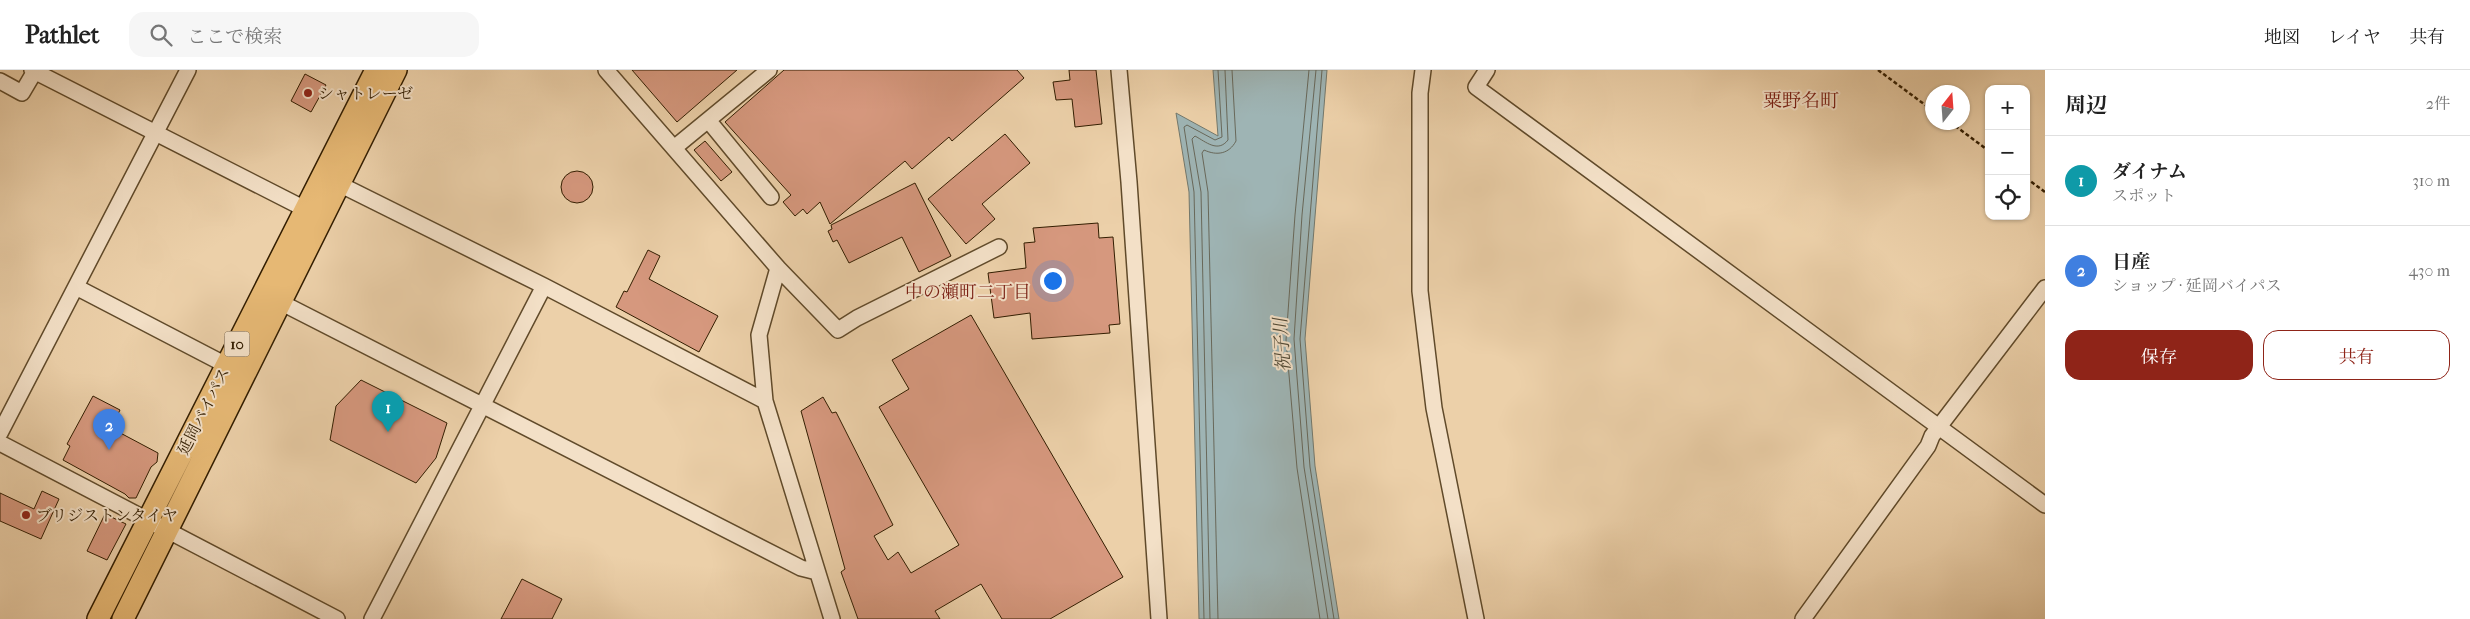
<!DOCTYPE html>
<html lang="ja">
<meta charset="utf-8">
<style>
body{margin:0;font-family:"IM FELL French Canon","Noto Serif JP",serif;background:#f6f6f6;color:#222}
.controls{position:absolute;right:15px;top:15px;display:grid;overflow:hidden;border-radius:10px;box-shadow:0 1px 4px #0004}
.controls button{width:45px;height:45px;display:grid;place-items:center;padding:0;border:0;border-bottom:1px solid #e0e0e0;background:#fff;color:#222;font:25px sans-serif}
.compass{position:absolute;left:1925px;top:15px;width:45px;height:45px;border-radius:50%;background:#fff;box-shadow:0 1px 4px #0004;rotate:17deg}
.you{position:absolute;left:1052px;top:210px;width:18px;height:18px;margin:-12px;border:4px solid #fff;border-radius:50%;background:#1a73e8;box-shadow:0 0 0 8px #1a73e833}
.badge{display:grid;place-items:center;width:32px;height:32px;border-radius:50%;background:#8f2418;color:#fff;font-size:16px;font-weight:700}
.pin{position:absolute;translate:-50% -41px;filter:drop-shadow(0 1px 2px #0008)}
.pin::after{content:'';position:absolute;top:26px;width:18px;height:15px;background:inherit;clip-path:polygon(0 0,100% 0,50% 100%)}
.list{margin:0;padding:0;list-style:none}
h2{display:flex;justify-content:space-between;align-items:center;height:65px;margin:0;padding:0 20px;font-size:21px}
h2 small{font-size:16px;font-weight:400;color:#767676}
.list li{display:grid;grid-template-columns:32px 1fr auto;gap:15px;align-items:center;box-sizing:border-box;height:90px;padding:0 20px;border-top:1px solid #e0e0e0}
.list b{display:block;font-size:19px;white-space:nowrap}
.list p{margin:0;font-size:16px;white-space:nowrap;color:#767676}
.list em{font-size:16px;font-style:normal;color:#767676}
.actions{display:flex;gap:10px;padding:15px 20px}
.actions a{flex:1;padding:11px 0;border:1px solid #8f2418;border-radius:15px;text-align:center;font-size:18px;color:#8f2418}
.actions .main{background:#8f2418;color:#fff}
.icon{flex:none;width:28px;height:28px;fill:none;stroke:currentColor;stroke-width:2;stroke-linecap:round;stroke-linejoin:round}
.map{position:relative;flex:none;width:2045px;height:549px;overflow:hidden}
header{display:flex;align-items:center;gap:30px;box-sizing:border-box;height:70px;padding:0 25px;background:#fff;border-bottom:1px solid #e0e0e0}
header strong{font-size:24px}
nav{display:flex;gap:28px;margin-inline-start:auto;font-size:18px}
.search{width:350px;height:45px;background:#f6f6f6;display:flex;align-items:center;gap:12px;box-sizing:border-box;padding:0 18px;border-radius:15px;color:#767676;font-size:19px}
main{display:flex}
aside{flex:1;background:#fff}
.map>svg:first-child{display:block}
.water{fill:#9eb4b4;stroke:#73786c}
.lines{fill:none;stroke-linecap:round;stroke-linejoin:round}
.shore{stroke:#68685a;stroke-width:1}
.building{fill:#d6987e;stroke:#321d00}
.minor-casing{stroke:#604a2a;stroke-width:18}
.highway-casing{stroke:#321d00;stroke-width:24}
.path{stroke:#321d00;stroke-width:2.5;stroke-dasharray:4 2.5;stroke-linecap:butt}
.minor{stroke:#f3e0c7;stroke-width:15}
.highway{stroke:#e6b874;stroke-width:21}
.poi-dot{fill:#8f2418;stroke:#f3e0c7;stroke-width:2}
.labels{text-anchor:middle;stroke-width:4;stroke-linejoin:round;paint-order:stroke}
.shield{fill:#f3e0c7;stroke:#6c583c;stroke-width:1}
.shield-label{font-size:15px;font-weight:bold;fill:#321d00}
.poi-label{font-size:16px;fill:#321d00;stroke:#f3e0c7;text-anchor:start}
.street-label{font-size:16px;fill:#321d00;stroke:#f3e0c7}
.neighbourhood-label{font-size:18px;fill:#7a1f14;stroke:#f3e0c7}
.water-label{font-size:18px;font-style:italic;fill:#524a36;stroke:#f3e0c7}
.quarter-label{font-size:19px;fill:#7a1f14;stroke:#f3e0c7}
</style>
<header>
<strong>Pathlet</strong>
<div class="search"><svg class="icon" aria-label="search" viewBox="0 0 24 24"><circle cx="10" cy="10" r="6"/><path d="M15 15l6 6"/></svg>ここで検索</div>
<nav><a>地図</a><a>レイヤ</a><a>共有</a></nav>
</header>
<main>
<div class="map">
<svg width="2045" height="549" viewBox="0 0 2045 549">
<rect width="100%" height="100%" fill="#ecd0a9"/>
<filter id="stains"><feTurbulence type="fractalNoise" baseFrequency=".004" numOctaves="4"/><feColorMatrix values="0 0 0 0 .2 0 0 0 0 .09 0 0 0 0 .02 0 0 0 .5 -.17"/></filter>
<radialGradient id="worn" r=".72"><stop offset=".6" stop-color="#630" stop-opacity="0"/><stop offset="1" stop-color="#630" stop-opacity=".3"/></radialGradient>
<path class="water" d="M1213 0H1327L1305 269 1315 396 1339 549H1199L1189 122 1176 43 1218 66Z"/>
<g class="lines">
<path class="shore" d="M1309 0 1295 145 1286 270 1297 398 1320 549
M1316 0 1302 145 1294 269 1304 397 1328 549
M1322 0 1300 269 1310 397 1334 549
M1204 549 1194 122 1184 57 1187 55 1215 70 1222 67 1218 0
M1210 549 1201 122 1192 69 1195 66C1206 72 1218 83 1228 70L1225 0
M1218 549 1208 122 1202 83 1204 80C1217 86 1229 84 1236 71L1232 0"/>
</g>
<path class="building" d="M632 0H737L677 52Z
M784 0H1017L1024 8 952 71 949 67 912 99 905 91 830 154 820 132 807 144 803 139 795 146 783 132 791 125 725 52Z
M1069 0H1096L1102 54 1075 57 1072 29 1056 30 1053 12 1070 10Z
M305 4 326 15 311 42 291 31Z
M1005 64 1030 93 982 134 995 149 966 174 928 129Z
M705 71 732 102 721 111 694 80Z
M561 117a16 16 0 1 1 32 0a16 16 0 1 1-32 0Z
M915 113 951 186 919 202 902 167 849 193 837 170 833 172 828 161 832 159 831 155Z
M1098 153 1099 168 1113 167 1120 254 1109 255 1110 263 1032 269 1030 243 994 248 988 203 1026 198 1024 173 1035 172 1033 158Z
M648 180 660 186 649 209 718 246 699 282 616 237 624 221 627 222Z
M971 245 1123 507 1050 549H1002L981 514 935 541 940 549H858L841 502 845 499 801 341 823 327 832 343 836 342 893 455 874 466 888 490 898 482 911 503 959 475 879 337 909 319 892 290Z
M361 310 447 353 436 388 416 413 330 370 336 336Z
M93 326 120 340 111 358 158 383 157 392 151 397 136 428H129L125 424 63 390 70 376 67 374Z
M42 421 59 429 41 469 0 451V423L34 439Z
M105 444 126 454 107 490 87 481Z
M522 509 562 529 552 549H501Z"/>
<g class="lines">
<defs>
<path id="minor" d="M32 0 307 140
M606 0 778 198 759 265 765 331 832 549
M1119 0 1129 112 1159 549
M1423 0 1420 23V221L1434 338 1476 549
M1487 0 1476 17 2045 435
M0 11 22 23 35 1
M708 50 771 127
M674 78 769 0
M339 114 544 216 765 331
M778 198 838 260 857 248 999 177
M76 217 226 295
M280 232 801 498 817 502
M0 363 188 0
M0 373 337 549
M372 549 544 216
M1803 549 1928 376 1932 366 2045 218"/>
<path id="highway" d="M98 549 376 0
M123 549 396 0"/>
</defs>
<use href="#minor" class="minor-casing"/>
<use href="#highway" class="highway-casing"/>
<path class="path" d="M1878 0 1932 40
M1950 52 1989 81
M2026 108 2045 122"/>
<use href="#minor" class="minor"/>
<use href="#highway" class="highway"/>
</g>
<g class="poi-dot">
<circle cx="308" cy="23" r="5"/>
<circle cx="26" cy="445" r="5"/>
</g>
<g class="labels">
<rect class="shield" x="224.5" y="261.5" width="25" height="25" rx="4"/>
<g class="shield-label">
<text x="237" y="279">10</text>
</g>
<g class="poi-label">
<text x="318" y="29">シャトレーゼ</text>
<text x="36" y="451">ブリジストンタイヤ</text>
</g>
<g class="street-label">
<text transform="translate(203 341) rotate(-63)" y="6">延岡バイパス</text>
</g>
<g class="neighbourhood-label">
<text x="968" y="228">中の瀬町二丁目</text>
</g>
<g class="water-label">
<text transform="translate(1282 275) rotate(-94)" y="6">祝子川</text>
</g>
<g class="quarter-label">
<text x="1801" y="37">粟野名町</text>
</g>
</g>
<rect width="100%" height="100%" filter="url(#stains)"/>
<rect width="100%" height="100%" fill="url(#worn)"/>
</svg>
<div class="controls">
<button>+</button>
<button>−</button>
<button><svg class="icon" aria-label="locate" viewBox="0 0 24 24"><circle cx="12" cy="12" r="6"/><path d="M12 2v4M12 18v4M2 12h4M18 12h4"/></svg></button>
</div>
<svg class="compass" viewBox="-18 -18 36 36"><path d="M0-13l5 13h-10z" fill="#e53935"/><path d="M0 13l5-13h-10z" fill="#767676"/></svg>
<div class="you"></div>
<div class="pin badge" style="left:388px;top:362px;background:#0f9aa8">1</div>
<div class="pin badge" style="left:109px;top:380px;background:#3f7fe0">2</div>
</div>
<aside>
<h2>周辺<small>2件</small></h2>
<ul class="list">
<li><span class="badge" style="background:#0f9aa8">1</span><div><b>ダイナム</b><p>スポット</p></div><em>310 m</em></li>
<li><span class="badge" style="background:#3f7fe0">2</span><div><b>日産</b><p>ショップ · 延岡バイパス</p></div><em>430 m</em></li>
</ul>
<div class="actions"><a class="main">保存</a><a>共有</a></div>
</aside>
</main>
